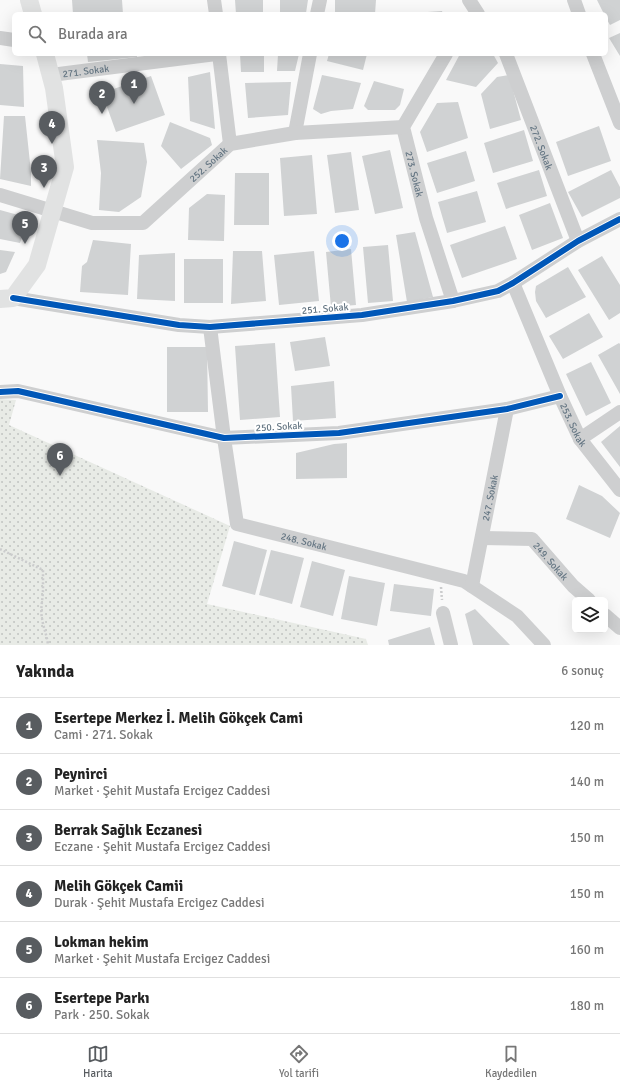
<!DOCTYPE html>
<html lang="tr">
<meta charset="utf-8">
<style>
body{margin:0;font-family:Signika,sans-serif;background:#f6f6f6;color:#222}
.controls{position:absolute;right:12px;bottom:12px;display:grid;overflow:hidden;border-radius:6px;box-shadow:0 4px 16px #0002}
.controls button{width:36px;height:36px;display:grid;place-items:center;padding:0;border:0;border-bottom:1px solid #e0e0e0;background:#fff;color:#222;font:20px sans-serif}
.you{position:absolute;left:342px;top:241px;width:14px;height:14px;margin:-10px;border:3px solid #fff;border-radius:50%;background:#1a73e8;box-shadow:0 0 0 6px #1a73e833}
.badge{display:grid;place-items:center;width:26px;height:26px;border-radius:50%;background:#585c60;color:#fff;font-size:13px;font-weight:700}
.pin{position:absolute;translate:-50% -33px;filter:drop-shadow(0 1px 2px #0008)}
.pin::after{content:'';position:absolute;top:21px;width:14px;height:12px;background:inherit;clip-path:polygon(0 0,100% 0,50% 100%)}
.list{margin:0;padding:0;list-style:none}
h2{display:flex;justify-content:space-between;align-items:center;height:52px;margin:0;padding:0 16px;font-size:17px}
h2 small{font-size:13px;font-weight:400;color:#767676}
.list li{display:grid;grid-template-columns:26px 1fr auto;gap:12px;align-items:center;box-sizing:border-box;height:56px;padding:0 16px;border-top:1px solid #e0e0e0}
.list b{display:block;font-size:15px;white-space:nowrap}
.list p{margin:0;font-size:13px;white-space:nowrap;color:#767676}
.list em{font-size:13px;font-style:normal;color:#767676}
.icon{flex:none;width:22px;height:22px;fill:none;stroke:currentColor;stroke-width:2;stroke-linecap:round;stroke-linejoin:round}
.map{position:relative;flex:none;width:620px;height:645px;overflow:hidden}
.search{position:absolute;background:#fff;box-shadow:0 4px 16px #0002;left:12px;right:12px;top:12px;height:44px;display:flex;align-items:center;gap:10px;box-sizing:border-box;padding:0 14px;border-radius:6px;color:#767676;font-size:15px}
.sheet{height:388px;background:#fff}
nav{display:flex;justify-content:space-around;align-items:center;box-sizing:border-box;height:56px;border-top:1px solid #e0e0e0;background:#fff;font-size:11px;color:#767676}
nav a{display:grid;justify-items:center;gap:2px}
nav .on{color:#585c60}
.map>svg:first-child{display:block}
.grass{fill:url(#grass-dots)}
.building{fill:#d0d2d3}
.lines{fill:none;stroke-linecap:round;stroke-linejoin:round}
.path{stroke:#cbcccd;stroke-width:2.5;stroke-dasharray:2 2;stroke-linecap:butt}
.minor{stroke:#cecfd0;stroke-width:14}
.major{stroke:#e1e2e2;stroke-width:18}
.cycleway-casing{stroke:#fff;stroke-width:8}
.cycleway{stroke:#0057b8;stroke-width:6}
.labels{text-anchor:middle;stroke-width:4;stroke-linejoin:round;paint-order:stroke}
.street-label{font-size:10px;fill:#657683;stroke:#fff}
</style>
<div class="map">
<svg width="620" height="645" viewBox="0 0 620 645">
<defs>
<pattern id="grass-dots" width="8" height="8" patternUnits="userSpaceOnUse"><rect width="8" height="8" fill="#e8ebe6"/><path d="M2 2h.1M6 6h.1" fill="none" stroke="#c0c3c0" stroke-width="1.8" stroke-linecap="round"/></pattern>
</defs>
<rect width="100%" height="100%" fill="#f9f9f9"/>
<path class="grass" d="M0 399 16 400 9 425 230 526 207 604 366 639 368 645H0Z"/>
<path class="building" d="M72 0H122L123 14H73Z
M235 0H263V14H236Z
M280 0H308L306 13 280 14Z
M335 0H376L375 14H335Z
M597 0H620V20L610 25 606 18V14H604Z
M442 11 443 14H413V13Z
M620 33V56L609 38Z
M87 54H137V57L88 62Z
M240 54H264V72H241Z
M278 54H299L295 71H277Z
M329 54H367L363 70 327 61Z
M460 54H493L498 63 476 87 446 80Z
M0 64 23 66 24 107 0 105Z
M210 72 215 129 190 121 188 77Z
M322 75 361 83 353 109 331 111 321 114 313 109Z
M509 75 521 120 490 129 481 94 497 77Z
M151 76 165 115 116 132 102 93Z
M374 81 404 89 400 105 395 110H368L364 106Z
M291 82 288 115 248 118 245 83Z
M458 102 468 138 427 152 420 132 437 103Z
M4 116H25L31 172V186L0 179Z
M170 122 210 138 212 145 181 169 161 146Z
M599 126 611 161 568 176 556 142Z
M524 130 533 161 493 173 484 143Z
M97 140 144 143 147 162 141 197 119 212 99 210 101 173Z
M390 150 403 208 375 214 362 156Z
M466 151 475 181 437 193 427 163Z
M351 152 359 210 335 213 327 155Z
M312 155 317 214 284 216 280 158Z
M539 170 547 196 506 209 497 183Z
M611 170 620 187V198L582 217 568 192Z
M235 173H269V225H234Z
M477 191 486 222 447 233 438 202Z
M207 194 225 195 224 241 188 240 189 208Z
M550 203 563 238 532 250 519 215Z
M0 210 29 218 20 243 0 239Z
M505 226 517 259 462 278 450 245Z
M415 232 433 297 407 302 396 235Z
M93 240 131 244 128 295 80 292 82 266 87 262Z
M388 245 393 301 368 303 363 247Z
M351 249 356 305 331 307 326 252Z
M0 250 15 252 6 272 0 274Z
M233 251H262L266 301 231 304Z
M314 251 319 301 279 305 274 255Z
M175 253V301L137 299 139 255Z
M602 256 620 285V313L609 320 578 270Z
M184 259H223V303H184Z
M568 267 586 297 546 318 536 301 535 292 536 286Z
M589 313 603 337 563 359 549 336Z
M325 337 330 366 295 371 290 342Z
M275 343 280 417 240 420 235 346Z
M619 343 620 344V394L598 355Z
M167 347H207L208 412H167Z
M591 362 611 403 586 416 566 374Z
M334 381 336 418 293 421 291 386Z
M620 426V467L601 442Z
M347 443V478L296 479V453L334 444Z
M579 485 602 496 620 513 610 538 566 519Z
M234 541 267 550 255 595 222 586Z
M271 550 304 558 292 604 259 595Z
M312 561 345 570 333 616 300 607Z
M349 576 385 583 377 626 341 619Z
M394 584 434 589 431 616 390 611Z
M475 609 510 645H473L465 614Z
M430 627 435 645H389L388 640Z"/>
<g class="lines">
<path class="path" d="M0 549 43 570C43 577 43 583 43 589 43 599 40 609 42 618 43 627 47 635 48 645
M441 587 442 600"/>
<g class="minor">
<path d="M214 0 216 14"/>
<path d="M469 0 478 14"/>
<path d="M574 0 579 14"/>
<path d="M317 14 320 0"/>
<path d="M0 38 14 40"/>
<path d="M219 54 230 144"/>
<path id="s1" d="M446 54 403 127 426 218 453 301"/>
<path id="s2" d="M506 54 578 241"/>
<path d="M593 54 620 123"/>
<path id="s3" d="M51 75 216 54"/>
<path d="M295 133 310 54"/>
<path id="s4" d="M0 195 92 223H143L230 144 295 133 403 127"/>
<path id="s5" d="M513 283 560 396 580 439 620 490"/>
<path d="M13 298 179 325 210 327 362 315 453 301 498 291 513 283 578 241 620 219"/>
<path id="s6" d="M210 327 224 438 237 524 464 581 517 616 544 645"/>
<path d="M0 392 18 391 224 438 339 433 507 409 560 396"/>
<path d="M580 439 620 412"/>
<path id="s7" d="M482 538 532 539 573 586 589 600"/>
<path id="s8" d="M472 586 507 409"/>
<path d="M443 613 451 645"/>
<path d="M605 615 620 628"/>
</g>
<path class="major" d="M29 0 33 14
M0 299 13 298 37 265 65 167 54 88 45 54"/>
<defs>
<path id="cycleway" d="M13 298 179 325 210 327 362 315 453 301 498 291 513 283 578 241 620 219
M0 392 18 391 224 438 339 433 507 409 560 396"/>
</defs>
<use href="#cycleway" class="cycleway-casing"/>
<use href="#cycleway" class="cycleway"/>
</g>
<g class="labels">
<g class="street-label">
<text dy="4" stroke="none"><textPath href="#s3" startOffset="35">271. Sokak</textPath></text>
<text dy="4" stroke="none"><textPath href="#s2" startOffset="100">272. Sokak</textPath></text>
<text dy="4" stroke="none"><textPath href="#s4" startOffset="235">252. Sokak</textPath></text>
<text dy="4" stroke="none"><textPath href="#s1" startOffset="133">273. Sokak</textPath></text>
<text transform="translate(325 308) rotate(-5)" y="4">251. Sokak</text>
<text dy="4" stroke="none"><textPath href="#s5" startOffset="154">253. Sokak</textPath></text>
<text transform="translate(279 426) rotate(-3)" y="4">250. Sokak</text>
<text dy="4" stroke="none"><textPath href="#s8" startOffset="90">247. Sokak</textPath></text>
<text dy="4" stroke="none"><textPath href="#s6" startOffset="268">248. Sokak</textPath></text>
<text dy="4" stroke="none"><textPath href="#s7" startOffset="79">249. Sokak</textPath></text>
</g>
</g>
</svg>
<div class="controls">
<button><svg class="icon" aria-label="layers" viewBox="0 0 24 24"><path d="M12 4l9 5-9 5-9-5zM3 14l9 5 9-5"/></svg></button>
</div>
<div class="you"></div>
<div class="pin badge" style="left:134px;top:104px">1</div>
<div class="pin badge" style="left:102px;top:114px">2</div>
<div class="pin badge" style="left:44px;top:188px">3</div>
<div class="pin badge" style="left:52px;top:144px">4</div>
<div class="pin badge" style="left:25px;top:244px">5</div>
<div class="pin badge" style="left:60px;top:476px">6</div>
<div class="search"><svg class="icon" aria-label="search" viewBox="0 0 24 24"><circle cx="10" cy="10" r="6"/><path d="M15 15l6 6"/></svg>Burada ara</div>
</div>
<section class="sheet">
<h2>Yakında<small>6 sonuç</small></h2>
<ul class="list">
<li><span class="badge">1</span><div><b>Esertepe Merkez İ. Melih Gökçek Cami</b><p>Cami · 271. Sokak</p></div><em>120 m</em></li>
<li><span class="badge">2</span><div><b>Peynirci</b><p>Market · Şehit Mustafa Ercigez Caddesi</p></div><em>140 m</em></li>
<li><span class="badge">3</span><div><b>Berrak Sağlık Eczanesi</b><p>Eczane · Şehit Mustafa Ercigez Caddesi</p></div><em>150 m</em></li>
<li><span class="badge">4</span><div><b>Melih Gökçek Camii</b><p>Durak · Şehit Mustafa Ercigez Caddesi</p></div><em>150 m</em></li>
<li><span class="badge">5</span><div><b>Lokman hekim</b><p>Market · Şehit Mustafa Ercigez Caddesi</p></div><em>160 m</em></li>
<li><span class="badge">6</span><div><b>Esertepe Parkı</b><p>Park · 250. Sokak</p></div><em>180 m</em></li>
</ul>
</section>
<nav>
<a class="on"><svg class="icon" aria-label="map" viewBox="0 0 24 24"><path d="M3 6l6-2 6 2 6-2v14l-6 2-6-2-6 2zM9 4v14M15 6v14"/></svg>Harita</a>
<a><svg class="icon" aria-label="directions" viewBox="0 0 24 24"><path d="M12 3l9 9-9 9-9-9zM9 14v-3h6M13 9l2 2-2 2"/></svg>Yol tarifi</a>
<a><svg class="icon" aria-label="saved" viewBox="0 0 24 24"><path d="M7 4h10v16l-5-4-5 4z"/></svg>Kaydedilen</a>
</nav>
